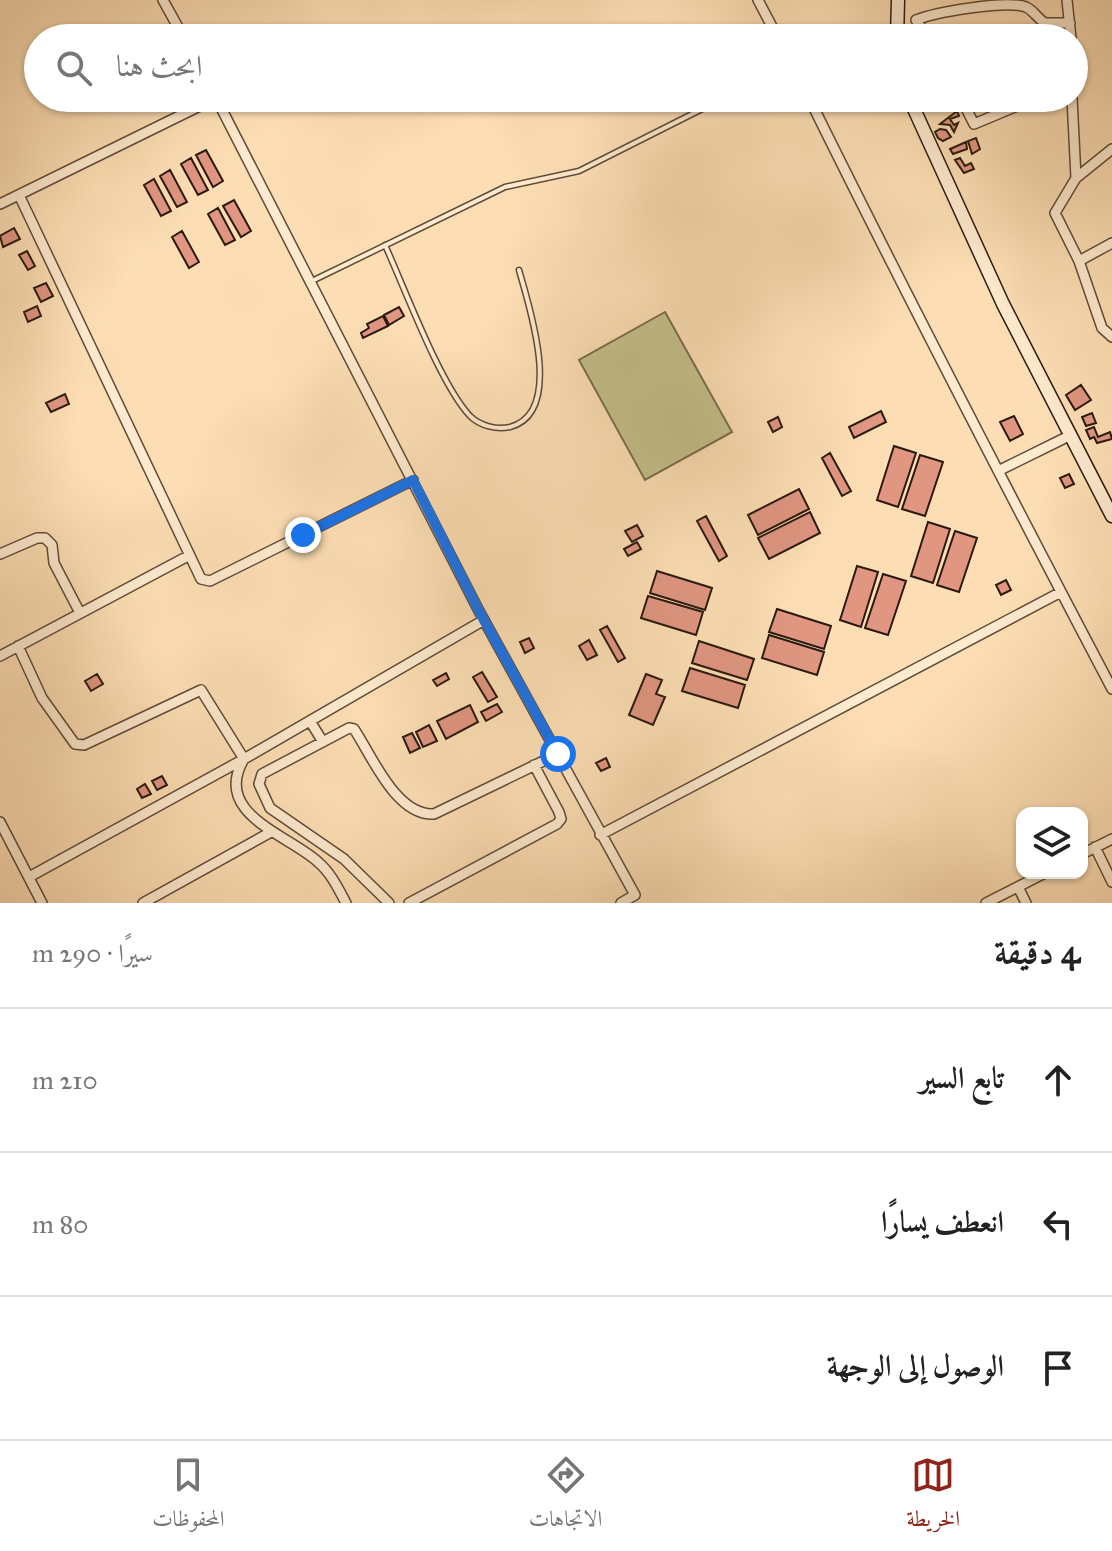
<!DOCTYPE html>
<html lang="ar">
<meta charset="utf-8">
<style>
body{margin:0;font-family:"IM FELL Great Primer",Amiri,serif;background:#f6f6f6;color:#222;direction:rtl}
.controls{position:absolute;right:24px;bottom:24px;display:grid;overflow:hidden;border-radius:16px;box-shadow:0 2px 6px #0004}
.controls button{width:72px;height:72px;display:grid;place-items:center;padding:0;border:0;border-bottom:2px solid #e0e0e0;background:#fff;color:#222;font:40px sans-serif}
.stop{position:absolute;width:24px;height:24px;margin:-18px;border:6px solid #1a73e8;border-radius:50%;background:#fff}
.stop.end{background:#1a73e8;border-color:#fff;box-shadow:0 2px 8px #0008}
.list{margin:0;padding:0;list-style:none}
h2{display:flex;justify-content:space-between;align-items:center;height:104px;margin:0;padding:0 32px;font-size:34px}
h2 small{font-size:26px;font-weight:400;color:#767676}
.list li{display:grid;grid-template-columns:52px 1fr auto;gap:24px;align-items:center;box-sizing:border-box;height:144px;padding:0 32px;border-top:2px solid #e0e0e0}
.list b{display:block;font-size:30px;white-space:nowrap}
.list em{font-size:26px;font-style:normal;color:#767676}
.icon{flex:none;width:44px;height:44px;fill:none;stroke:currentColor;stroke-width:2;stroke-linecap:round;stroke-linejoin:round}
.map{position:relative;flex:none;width:1112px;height:903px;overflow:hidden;direction:ltr}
.search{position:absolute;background:#fff;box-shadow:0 2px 6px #0004;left:24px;right:24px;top:24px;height:88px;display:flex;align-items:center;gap:20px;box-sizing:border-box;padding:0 28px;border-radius:44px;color:#767676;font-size:30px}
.sheet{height:536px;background:#fff}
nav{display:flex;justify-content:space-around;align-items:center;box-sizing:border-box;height:112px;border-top:2px solid #e0e0e0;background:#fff;font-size:22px;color:#767676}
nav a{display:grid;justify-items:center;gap:4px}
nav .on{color:#8f2418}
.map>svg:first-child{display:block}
.green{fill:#c4c08a;stroke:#786d4c;stroke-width:2}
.building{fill:#e09681;stroke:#2b1a0f;stroke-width:2}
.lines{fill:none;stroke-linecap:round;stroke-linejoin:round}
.lane-casing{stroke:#604b38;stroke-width:7}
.street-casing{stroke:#604b38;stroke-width:12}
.secondary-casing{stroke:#2b1a0f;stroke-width:15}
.lane{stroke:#feeace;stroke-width:4}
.street{stroke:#feeace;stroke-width:9}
.secondary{stroke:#feeace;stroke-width:12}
.route{stroke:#1a73e8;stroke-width:10}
</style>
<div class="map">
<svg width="1112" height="903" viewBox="0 0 1112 903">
<rect width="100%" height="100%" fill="#fddeb4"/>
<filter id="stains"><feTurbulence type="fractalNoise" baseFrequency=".0025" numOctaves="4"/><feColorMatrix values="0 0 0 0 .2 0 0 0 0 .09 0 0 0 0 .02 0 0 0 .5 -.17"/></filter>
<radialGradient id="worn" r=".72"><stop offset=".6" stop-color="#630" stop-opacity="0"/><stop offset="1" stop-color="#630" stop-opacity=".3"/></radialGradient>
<path class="green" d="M665 312 732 432 645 480 579 360Z"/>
<path class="building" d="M957 111 959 116 950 119 954 125 958 123 954 132 950 125 940 124Z
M940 129 946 130 951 137 943 141 938 138 935 132Z
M976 138 980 149 972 154 968 141Z
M966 142 967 149 953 154 950 149Z
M206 150 223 181 213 187 196 155Z
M191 158 208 190 198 195 181 164Z
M960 158 965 166 971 163 974 169 964 173 955 160Z
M170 170 187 202 177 207 160 176Z
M154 179 171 211 161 216 144 185Z
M234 200 251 231 241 237 223 206Z
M218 208 235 240 225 245 208 214Z
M14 228 20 239 3 247 0 236Z
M182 231 199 262 189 268 172 237Z
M27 251 35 266 28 270 19 255Z
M46 283 53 296 41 302 34 288Z
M37 306 41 316 28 322 24 312Z
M399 307 404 316 389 325 384 315Z
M383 316 388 326 363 338 361 333 369 328 367 324Z
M1081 385 1091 400 1075 410 1066 395Z
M65 394 69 404 51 412 46 403Z
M881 411 886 422 854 438 849 427Z
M1092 413 1096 423 1086 426 1082 417Z
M1014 416 1023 434 1010 441 1000 422Z
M778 417 782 427 773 432 768 422Z
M1094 427 1098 437 1110 432 1112 439 1097 443 1094 437 1090 439 1086 430Z
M894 446 916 453 898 507 877 500Z
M830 453 851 491 842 496 822 458Z
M920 455 943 462 925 516 902 509Z
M1069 474 1074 484 1065 488 1060 478Z
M799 489 809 509 758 535 748 515Z
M810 512 820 533 769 559 758 538Z
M706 516 727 556 719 561 697 521Z
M928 522 950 529 933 583 911 576Z
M637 525 643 536 632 542 625 531Z
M955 531 977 538 959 592 937 585Z
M637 542 641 549 628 556 624 549Z
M857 566 878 572 861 627 840 620Z
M657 571 712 588 705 610 650 593Z
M883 574 906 581 888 635 865 628Z
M1006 580 1011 590 1001 595 996 585Z
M648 596 703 612 696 635 641 618Z
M777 609 831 626 824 649 769 632Z
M607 626 625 658 618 662 600 630Z
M769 635 824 652 817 675 762 658Z
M529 638 534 648 525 653 520 642Z
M589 640 597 655 587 660 579 646Z
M699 641 754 659 747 680 692 663Z
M690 668 745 685 738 708 682 691Z
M482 672 497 697 488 702 473 677Z
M446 673 449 679 437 686 433 680Z
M97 674 103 684 91 691 85 681Z
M646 674 662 680 656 694 665 697 653 725 629 715Z
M497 704 502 712 486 721 481 712Z
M470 705 478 722 446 739 437 721Z
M429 725 437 741 423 747 416 732Z
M412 733 420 748 410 753 403 737Z
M606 758 610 767 601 771 596 763Z
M162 776 167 785 157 790 152 781Z
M145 784 151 794 142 798 137 789Z"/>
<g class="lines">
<defs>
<path id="lane" d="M385 245C405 289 440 384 470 416 480 426 497 430 510 427 565 413 529 306 519 270
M312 281 505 187 579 171 724 98"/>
<path id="street" d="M163 0 184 38
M758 0 778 38
M1067 0 1071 38
M928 38 916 20C936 12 1006 0 1026 7 1033 10 1038 19 1045 23H1070
M1036 38 1056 24
M216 98 479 611 635 895 621 903
M809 98C907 297 1009 493 1112 689
M961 98 974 124 1036 98
M1072 98 1076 178
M1112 149 1076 178 1055 213 1079 261 1102 328 1112 337
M19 195 201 579 210 581 413 480
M0 204 216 98
M1079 261 1112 243
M1000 470 1071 435
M0 554 37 538H45L52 545 54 563 80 613
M18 646 42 698 75 744 84 745 201 690 244 759C211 814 289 835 318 862 331 873 338 888 346 903
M0 656 188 556
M310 721 323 742
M0 822 42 903
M600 835 1061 592
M1095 847 1112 882
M1082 854 1112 839
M29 877 244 759 484 620
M1018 887 1026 903
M143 903 271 832
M389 903 344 859 270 808 259 784 262 774 349 728 354 729C372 756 396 816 434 814L558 754
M409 903 557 824 561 819 559 812 534 765
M986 903 1045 873"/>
<path id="secondary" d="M897 38 898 0
M909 98 1003 304 1112 516"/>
</defs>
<use href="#lane" class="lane-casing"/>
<use href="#street" class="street-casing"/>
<use href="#secondary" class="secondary-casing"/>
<use href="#lane" class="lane"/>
<use href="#street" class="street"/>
<use href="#secondary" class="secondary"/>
</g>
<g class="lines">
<path class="route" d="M303 535 413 480 479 611 558 754"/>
</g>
<rect width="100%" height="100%" filter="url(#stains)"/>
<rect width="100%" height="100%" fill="url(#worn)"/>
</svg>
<div class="controls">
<button><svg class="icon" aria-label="layers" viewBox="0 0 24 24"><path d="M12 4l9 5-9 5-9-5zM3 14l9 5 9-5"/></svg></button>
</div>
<div class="stop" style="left:558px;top:754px"></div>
<div class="stop end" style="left:303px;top:535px"></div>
<div class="search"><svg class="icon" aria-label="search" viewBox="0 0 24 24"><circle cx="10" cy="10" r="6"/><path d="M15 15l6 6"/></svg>ابحث هنا</div>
</div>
<section class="sheet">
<h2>4 دقيقة<small>سيرًا · 290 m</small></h2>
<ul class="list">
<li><svg class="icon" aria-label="ahead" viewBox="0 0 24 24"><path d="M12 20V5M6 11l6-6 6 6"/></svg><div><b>تابع السير</b></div><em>210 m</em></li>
<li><svg class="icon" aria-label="left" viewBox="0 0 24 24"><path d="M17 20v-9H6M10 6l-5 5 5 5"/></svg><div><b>انعطف يسارًا</b></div><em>80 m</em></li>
<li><svg class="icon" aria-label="arrive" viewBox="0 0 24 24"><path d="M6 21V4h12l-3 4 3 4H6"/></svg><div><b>الوصول إلى الوجهة</b></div></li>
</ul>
</section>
<nav>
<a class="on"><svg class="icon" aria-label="map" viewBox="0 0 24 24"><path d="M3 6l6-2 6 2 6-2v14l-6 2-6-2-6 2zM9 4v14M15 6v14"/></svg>الخريطة</a>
<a><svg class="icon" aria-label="directions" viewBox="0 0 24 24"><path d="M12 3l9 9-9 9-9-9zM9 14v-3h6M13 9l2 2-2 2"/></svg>الاتجاهات</a>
<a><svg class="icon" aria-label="saved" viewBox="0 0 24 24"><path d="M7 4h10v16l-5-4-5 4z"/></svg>المحفوظات</a>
</nav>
